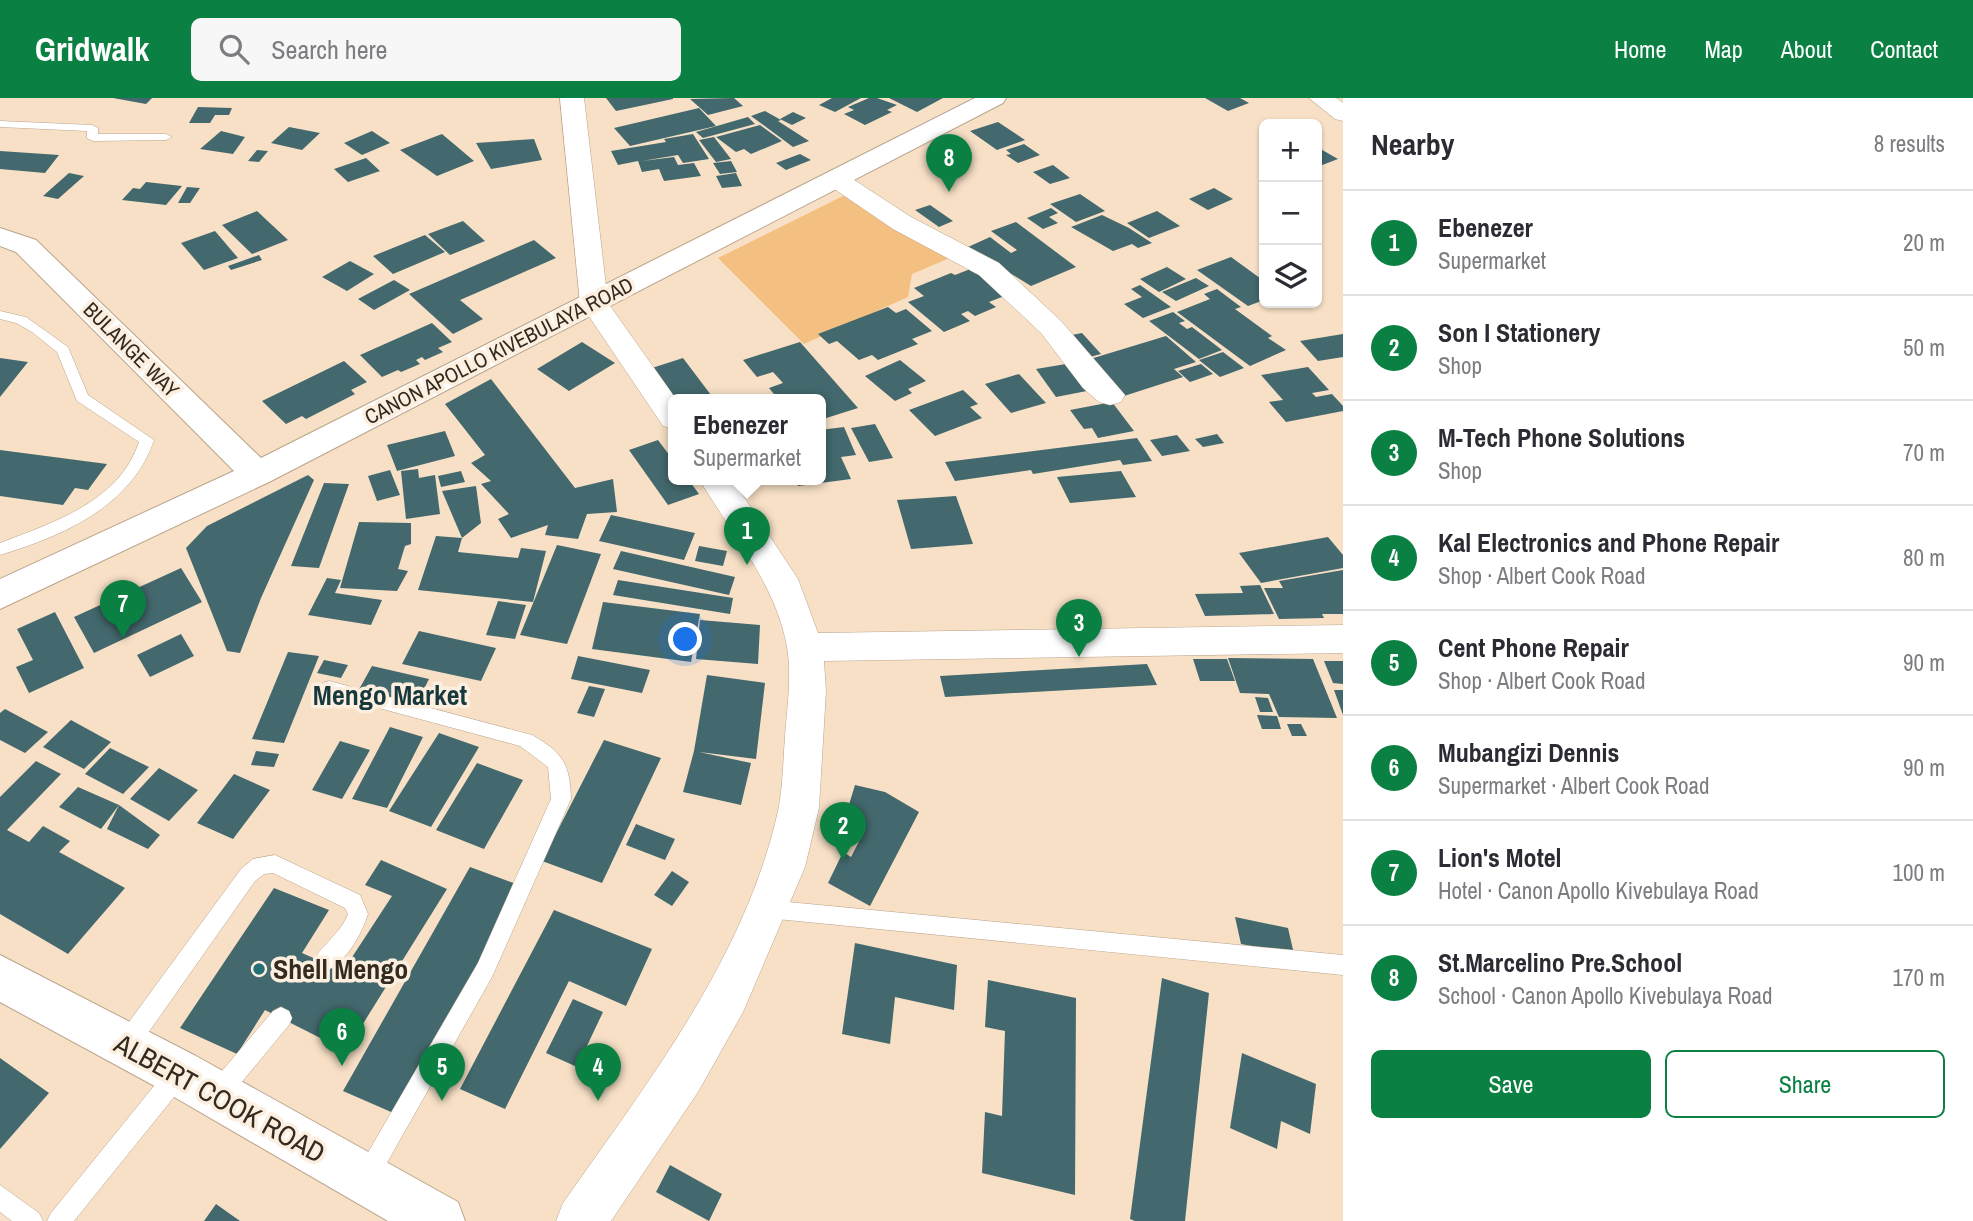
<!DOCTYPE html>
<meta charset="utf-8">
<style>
body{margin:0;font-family:"Archivo Narrow",sans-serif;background:#f7f7f7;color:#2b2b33}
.controls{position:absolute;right:21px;top:21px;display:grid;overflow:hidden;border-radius:10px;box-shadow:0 2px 5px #0004}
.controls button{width:63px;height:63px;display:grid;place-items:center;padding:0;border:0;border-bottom:2px solid #e1e1e2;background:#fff;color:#2b2b33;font:35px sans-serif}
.you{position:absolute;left:686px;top:542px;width:24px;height:24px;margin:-18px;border:5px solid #fff;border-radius:50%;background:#1a73e8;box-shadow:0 0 0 10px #1a73e833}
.badge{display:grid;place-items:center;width:46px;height:46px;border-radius:50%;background:#0b8043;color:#fff;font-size:23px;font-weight:700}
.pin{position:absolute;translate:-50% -58px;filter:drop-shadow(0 2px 4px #0008)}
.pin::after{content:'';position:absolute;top:37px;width:24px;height:21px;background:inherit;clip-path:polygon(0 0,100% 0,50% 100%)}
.popup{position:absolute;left:668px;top:296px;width:158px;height:91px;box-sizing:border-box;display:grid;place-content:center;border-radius:10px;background:#fff;filter:drop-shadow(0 2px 5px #0005);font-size:23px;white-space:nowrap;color:#7c7c81}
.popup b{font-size:26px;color:#2b2b33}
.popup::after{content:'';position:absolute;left:50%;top:100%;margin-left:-14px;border:14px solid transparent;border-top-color:#fff}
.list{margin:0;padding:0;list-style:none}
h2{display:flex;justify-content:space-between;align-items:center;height:91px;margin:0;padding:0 28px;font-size:30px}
h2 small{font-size:23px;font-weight:400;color:#7c7c81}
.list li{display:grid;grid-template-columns:46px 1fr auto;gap:21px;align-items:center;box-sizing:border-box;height:105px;padding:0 28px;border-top:2px solid #e1e1e2}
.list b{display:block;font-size:26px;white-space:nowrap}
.list p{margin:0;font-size:23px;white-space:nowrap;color:#7c7c81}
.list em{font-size:23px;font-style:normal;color:#7c7c81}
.actions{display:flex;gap:14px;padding:21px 28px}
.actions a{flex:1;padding:16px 0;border:2px solid #0b8043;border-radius:10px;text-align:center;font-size:24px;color:#0b8043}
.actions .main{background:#0b8043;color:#fff}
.icon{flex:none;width:38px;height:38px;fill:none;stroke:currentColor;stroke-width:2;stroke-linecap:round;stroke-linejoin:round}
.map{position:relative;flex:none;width:1343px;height:1123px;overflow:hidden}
header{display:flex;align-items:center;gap:42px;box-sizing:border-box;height:98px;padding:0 35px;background:#0b8043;color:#fff}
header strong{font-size:33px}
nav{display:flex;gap:38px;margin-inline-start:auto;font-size:24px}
.search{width:490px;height:63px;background:#f7f7f7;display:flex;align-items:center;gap:18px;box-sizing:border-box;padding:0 24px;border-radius:10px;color:#7c7c81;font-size:26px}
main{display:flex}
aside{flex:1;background:#fff}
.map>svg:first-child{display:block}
.green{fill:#f4c082}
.building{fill:#43686d}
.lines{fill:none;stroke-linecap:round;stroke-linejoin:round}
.service-casing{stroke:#baa48c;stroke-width:1}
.minor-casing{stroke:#baa48c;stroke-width:1}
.secondary-casing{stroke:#baa48c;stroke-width:2}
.service{fill:#fff;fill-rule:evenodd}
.minor{fill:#fff;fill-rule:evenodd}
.secondary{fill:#fff;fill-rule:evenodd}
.poi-dot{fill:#246e76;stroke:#fdefdf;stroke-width:2.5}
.labels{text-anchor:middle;stroke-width:7;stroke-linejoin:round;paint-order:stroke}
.far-street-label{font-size:21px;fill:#332a20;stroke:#fdefdf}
.quarter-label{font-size:28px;font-weight:bold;fill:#17393d;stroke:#fdefdf}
.near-poi-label{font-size:28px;font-weight:bold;fill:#332a20;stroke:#fdefdf;text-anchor:start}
.near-street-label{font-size:28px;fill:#332a20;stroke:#fdefdf}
</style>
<header>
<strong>Gridwalk</strong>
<div class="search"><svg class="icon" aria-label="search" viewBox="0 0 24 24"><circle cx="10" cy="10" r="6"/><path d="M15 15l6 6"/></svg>Search here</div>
<nav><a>Home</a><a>Map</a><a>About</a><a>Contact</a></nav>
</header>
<main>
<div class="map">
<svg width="1343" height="1123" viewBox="0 0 1343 1123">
<rect width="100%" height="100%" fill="#f7e0c6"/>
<path class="green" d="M851 94 959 156 912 176 908 199 804 246 718 160Z"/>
<path class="building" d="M113 0H152L146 6Z
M606 0H673V1L616 13Z
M734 0 743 8 708 17 690 1Z
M832 0H861L835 14 819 7Z
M869 0H877L897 7 887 12 892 14 865 27 844 16 854 12 848 9Z
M889 0H943L917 14Z
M1205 0H1240L1249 5 1228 13Z
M198 9 232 10 229 17H215L210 25H189Z
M699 10 716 28 630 48 614 30Z
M765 13 781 22 778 23 809 43 793 49 751 18Z
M793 14 806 20 792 27 780 21Z
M748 19 755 26 703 40 696 34Z
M998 24 1025 42 997 52 970 33Z
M760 27 782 43 751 56 744 51 736 54 716 39Z
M289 29 320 35 302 52 271 45Z
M221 33 245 39 233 56 200 51Z
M372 33 390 45 362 57 344 45Z
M442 36 474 63 437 78 400 52Z
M693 36 709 61 683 65 678 57 642 63 674 59 678 67 694 65 701 78 664 83 659 71 642 74 638 63 618 67 611 53 666 44 664 41Z
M714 39 731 61 716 64 699 42Z
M534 41 542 62 491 71 476 45Z
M1024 46 1040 57 1018 65 1006 57 1011 56 1006 52Z
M1317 49 1338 61 1317 69Z
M257 52 268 53 259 64 248 63Z
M0 53 59 57 45 75 0 71Z
M800 56 811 62 786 72 776 65Z
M366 60 380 73 348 84 334 71Z
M731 63 737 74 720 76 713 65Z
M1053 67 1070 80 1050 86 1033 74Z
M69 75 84 78 58 101 43 98Z
M736 75 742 88 722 90 716 78Z
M146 84 182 88 166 107 122 102 133 90 140 91Z
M187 89 200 90 190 105H178Z
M1214 90 1233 101 1208 112 1189 101Z
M1080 96 1105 113 1076 124 1050 106Z
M930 107 953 123 939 129 915 112Z
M1051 110 1058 115 1049 119 1058 125 1043 131 1027 120Z
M257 113 288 142 252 156 222 127Z
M1157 113 1180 128 1149 140 1127 125Z
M1102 117 1129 130 1152 145 1138 150 1132 146 1113 153 1071 129Z
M463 123 485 143 450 157 428 136Z
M1016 124 1076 169 1031 188 968 149 990 139 1011 155 1017 152 991 133Z
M215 133 238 160 204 172 181 145Z
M425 137 445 154 393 176 373 158Z
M534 142 556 160 460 202 483 221 453 236 409 196Z
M259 157 262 162 231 172 228 168Z
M1231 159 1264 183V202L1248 208 1197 172Z
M350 163 374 176 347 193 322 179Z
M1167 169 1186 181 1159 194 1140 181Z
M973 170 1007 197 989 204 996 209 975 218 968 213 961 216 970 223 944 234 908 204 924 198 914 190 951 175 955 177Z
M1196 180 1209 188 1176 203 1162 194Z
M394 182 410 192 374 212 358 201Z
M1140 187 1171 209 1143 220 1124 206 1142 199 1131 191Z
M1217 191 1241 209 1235 211 1272 238 1268 240 1286 252 1250 268 1177 214 1210 201 1204 196Z
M888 209 896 215 906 211 932 233 912 241 918 246 878 262 872 257 859 262 837 243 829 246 818 236Z
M1173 214 1185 223 1179 225 1187 231 1192 229 1222 252 1199 261 1149 223Z
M432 225 452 244 438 250 443 254 425 262 422 259 416 262 420 266 401 274 398 272 382 279 360 257Z
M1082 235 1101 256 1082 261 1062 239Z
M1343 236V259L1318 263 1300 243Z
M1166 238 1196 264 1174 271 1183 279 1124 298 1087 262Z
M582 244 615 265 569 293 537 271Z
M800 244 858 310 820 322V301H778L769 290 783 285 773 274 757 279 743 262Z
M1223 254 1244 270 1220 279 1199 262Z
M0 260 28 264 0 299Z
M683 260 714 301H675L652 270Z
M900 262 926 283 908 291 912 295 895 303 865 278Z
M344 263 367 284 351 292 355 296 306 321 302 318 286 326 262 303Z
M1072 265 1092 292 1056 299 1036 271Z
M1201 266 1213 276 1190 284 1178 273Z
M1308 269 1329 292 1312 295 1316 299 1332 296 1343 308V313L1286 324 1269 304 1283 302 1261 277Z
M1019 276 1046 305 1011 315 985 286Z
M491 281 575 390 613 381 617 414 587 416 578 441 545 437 548 427 511 440 498 421 509 416 481 386 491 383 471 365 485 357 445 306Z
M963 292 978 306 970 309 982 320 935 338 909 312Z
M1112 304 1134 333 1098 340 1092 330 1084 331 1070 312Z
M875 326 893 360 869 364 851 330Z
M844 329 856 357 841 359 851 381 798 388 796 381H820V332Z
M445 333 455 358 397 373 387 347Z
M1217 336 1224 345 1203 349 1195 341Z
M1177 337 1190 353 1162 358 1150 342Z
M1137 340 1152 363 1123 367 1120 362 1033 376 1031 372 955 383 945 364Z
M658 342 673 362V381H688L699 396 668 407 629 352Z
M0 352 107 366 88 392 75 390 63 407 0 398Z
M418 371 419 380 435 377 440 416 406 421 401 373Z
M390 372 400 397 377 403 368 378Z
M461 373 465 384 441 389 438 378Z
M1121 373 1136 399 1070 405 1057 379Z
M308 377 314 382 261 500 240 555 227 553 186 450 207 428Z
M324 385 349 386 319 470 291 468Z
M476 388 481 425 462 440 442 393Z
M956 398 973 446 911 451 897 402Z
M611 417 695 435 684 462 599 443Z
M359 424 411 425V446L405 448 398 471 408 473 397 493 340 490Z
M436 438 462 440 458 454 518 460 521 450 546 453 533 504 418 492Z
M1328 439 1343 457V470L1261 485 1239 455Z
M557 447 601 456 567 546 520 537Z
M699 448 727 453 723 468 695 463Z
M621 453 735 479 729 497 613 471Z
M181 470 202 504 94 555 74 519Z
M1343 472V516H1322L1324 520 1279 521 1264 490H1283L1279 483Z
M327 480 341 482 335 495 382 502 371 527 308 517Z
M618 482 733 500 730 516 613 497Z
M1260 487 1274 516 1205 518 1195 496 1243 495 1240 488Z
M498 503 526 507 515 541 486 537Z
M603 504 700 516 691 564 592 551Z
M55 514 84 570 29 595 16 569 33 562 17 531Z
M700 522 760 527 758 566 696 561Z
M419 533 496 550 481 583 402 566Z
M181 536 194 558 150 579 137 557Z
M288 554 319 558 284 645 252 641Z
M578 558 650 572 642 595 571 581Z
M1228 560 1313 561 1337 620 1279 619 1269 596 1240 595Z
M1193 561H1227L1235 583H1200Z
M324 562 348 567 341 580 317 575Z
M1324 563H1343V586L1333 585Z
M1147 566 1157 587 945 599 940 578Z
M372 568 429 581 415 609 357 595Z
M707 577 765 585 756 661 699 654 751 665 741 707 683 694 694 653Z
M589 588 605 591 594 619 577 615Z
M1334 592H1343V617Z
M1255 599 1268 600 1273 614H1260Z
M5 611 48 634 25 655 0 642V615Z
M1257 617 1277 618 1281 631H1262Z
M71 622 111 644 84 671 43 649Z
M1287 626H1301L1307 638H1292Z
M390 629 423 639 387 710 352 701Z
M439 635 479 649 431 729 389 713Z
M604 642 661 660 602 785 542 763Z
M340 643 370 652 342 701 312 692Z
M110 650 149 669 123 696 85 676Z
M256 653 279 656 274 669 251 667Z
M36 663 61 676 7 732 29 744 43 728 70 743 59 754 125 790 68 856 0 816V699Z
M477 665 523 682 484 751 436 732Z
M159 670 198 692 169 723 130 701Z
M234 676 270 692 233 741 197 725Z
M855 687 885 694 919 714 870 808 828 785 843 754 851 759 865 732 844 723Z
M78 689 119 707 160 737 148 751 107 731 119 707 101 731 59 709Z
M636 726 675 741 665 762 626 747Z
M381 762 447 791 346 953 265 912 237 956 180 930 274 790 329 812 302 855 343 873 392 798 365 787Z
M470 769 519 787 398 1017 343 993Z
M672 773 689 784 672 808 654 797Z
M554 812 652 851 626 908 569 883 505 1011 460 991Z
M1235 819 1288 830 1294 856 1241 846Z
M855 845 957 867 954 912 895 899 890 946 842 936Z
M1162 880 1209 895 1185 1123H1135L1130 1121Z
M988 882 1076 900 1075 1097 982 1075 985 1014 1002 1018 1005 933 985 929Z
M573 901 603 914 577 969 546 955Z
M1242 955 1316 986 1310 1036 1281 1023 1277 1051 1230 1030Z
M0 960 49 995 0 1051Z
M670 1067 722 1096 709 1123 656 1094Z
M216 1106 240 1123H204Z"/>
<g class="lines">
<defs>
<path id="service" d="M0 23 92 27 98 30V36H166L172 39 166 42 93 43 87 40V33L0 29Z
M0 213 26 219 68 249 88 297 154 342C132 408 63 438 0 457V445C54 424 119 404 139 344L77 303 57 254 32 234 16 225 0 221Z
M329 583 532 637C562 654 570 665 571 701L492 879 375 1086 367 1090 359 1086 355 1078 359 1070 478 865 551 701 548 669 520 648 323 595 320 590 323 585Z
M275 757 360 797 368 816C361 837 346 865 324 874L317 871 313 864C322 846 341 835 348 816L345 810 273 775 264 776 255 783 134 955 126 958 118 955 115 947 118 939 241 771 253 761Z
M767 802 1343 857V877L767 820 760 818 757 811 760 804Z
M281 909 289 913 292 920 289 927 226 1003 218 1006 210 1003 207 995 210 987 273 913Z
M179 964 187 967 190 975 187 983 74 1123H47L51 1115 171 967Z
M0 1087 39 1115 43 1123H12L0 1114Z"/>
<path id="minor" d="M560 0H584L608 205 676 301H674V331L663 328 580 205Z
M1309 0H1336L1343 5V23L1335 21Z
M836 74 845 76 911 119 999 165 1061 223 1125 297 1121 304 1110 307 1099 304 1083 290 1041 235 979 177 893 131 827 86 824 81 827 76Z
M699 381H732L798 481 818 535 1343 527V555L824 563 826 593 819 710 805 769 743 914 698 994 611 1123H556L563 1105C648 984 745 860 778 713 783 689 783 663 785 639 787 610 792 578 787 549 776 486 731 435 699 381Z"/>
<path id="secondary" d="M975 0H1006L1003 5 269 384 0 511V481L234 373 16 154 0 148V130L36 142 261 360Z
M0 857 196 958 458 1104 465 1123H388L162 992 0 904Z"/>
</defs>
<use href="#service" class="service-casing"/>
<use href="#minor" class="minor-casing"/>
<use href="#secondary" class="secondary-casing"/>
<use href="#service" class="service"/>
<use href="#minor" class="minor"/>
<use href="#secondary" class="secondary"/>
</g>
<circle class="poi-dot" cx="259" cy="871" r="7"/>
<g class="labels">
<g class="far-street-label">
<text transform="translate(131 252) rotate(45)" y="7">BULANGE WAY</text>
<text transform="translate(499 253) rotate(-27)" y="7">CANON APOLLO KIVEBULAYA ROAD</text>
</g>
<g class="quarter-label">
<text x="390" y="607">Mengo Market</text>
</g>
<g class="near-poi-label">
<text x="273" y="881">Shell Mengo</text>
</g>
<g class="near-street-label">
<text transform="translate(220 1000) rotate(29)" y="10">ALBERT COOK ROAD</text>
</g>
</g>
</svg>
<div class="controls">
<button>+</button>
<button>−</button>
<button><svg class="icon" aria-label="layers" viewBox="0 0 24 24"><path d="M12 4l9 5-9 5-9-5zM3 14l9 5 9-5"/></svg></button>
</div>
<div class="you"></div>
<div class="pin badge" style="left:747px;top:467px">1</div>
<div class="popup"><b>Ebenezer</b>Supermarket</div>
<div class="pin badge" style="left:843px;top:762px">2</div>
<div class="pin badge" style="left:1079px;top:559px">3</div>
<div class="pin badge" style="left:598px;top:1003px">4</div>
<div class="pin badge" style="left:442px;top:1003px">5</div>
<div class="pin badge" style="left:342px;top:968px">6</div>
<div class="pin badge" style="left:123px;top:540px">7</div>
<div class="pin badge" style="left:949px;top:94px">8</div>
</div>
<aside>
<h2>Nearby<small>8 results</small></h2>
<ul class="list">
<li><span class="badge">1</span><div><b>Ebenezer</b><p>Supermarket</p></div><em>20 m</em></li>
<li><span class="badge">2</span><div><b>Son I Stationery</b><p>Shop</p></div><em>50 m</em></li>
<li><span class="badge">3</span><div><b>M-Tech Phone Solutions</b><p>Shop</p></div><em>70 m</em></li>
<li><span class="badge">4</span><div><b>Kal Electronics and Phone Repair</b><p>Shop · Albert Cook Road</p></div><em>80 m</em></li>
<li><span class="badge">5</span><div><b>Cent Phone Repair</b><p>Shop · Albert Cook Road</p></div><em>90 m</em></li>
<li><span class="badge">6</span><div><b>Mubangizi Dennis</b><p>Supermarket · Albert Cook Road</p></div><em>90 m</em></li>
<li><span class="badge">7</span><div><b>Lion's Motel</b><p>Hotel · Canon Apollo Kivebulaya Road</p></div><em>100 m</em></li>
<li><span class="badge">8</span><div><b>St.Marcelino Pre.School</b><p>School · Canon Apollo Kivebulaya Road</p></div><em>170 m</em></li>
</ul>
<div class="actions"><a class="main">Save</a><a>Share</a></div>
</aside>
</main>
